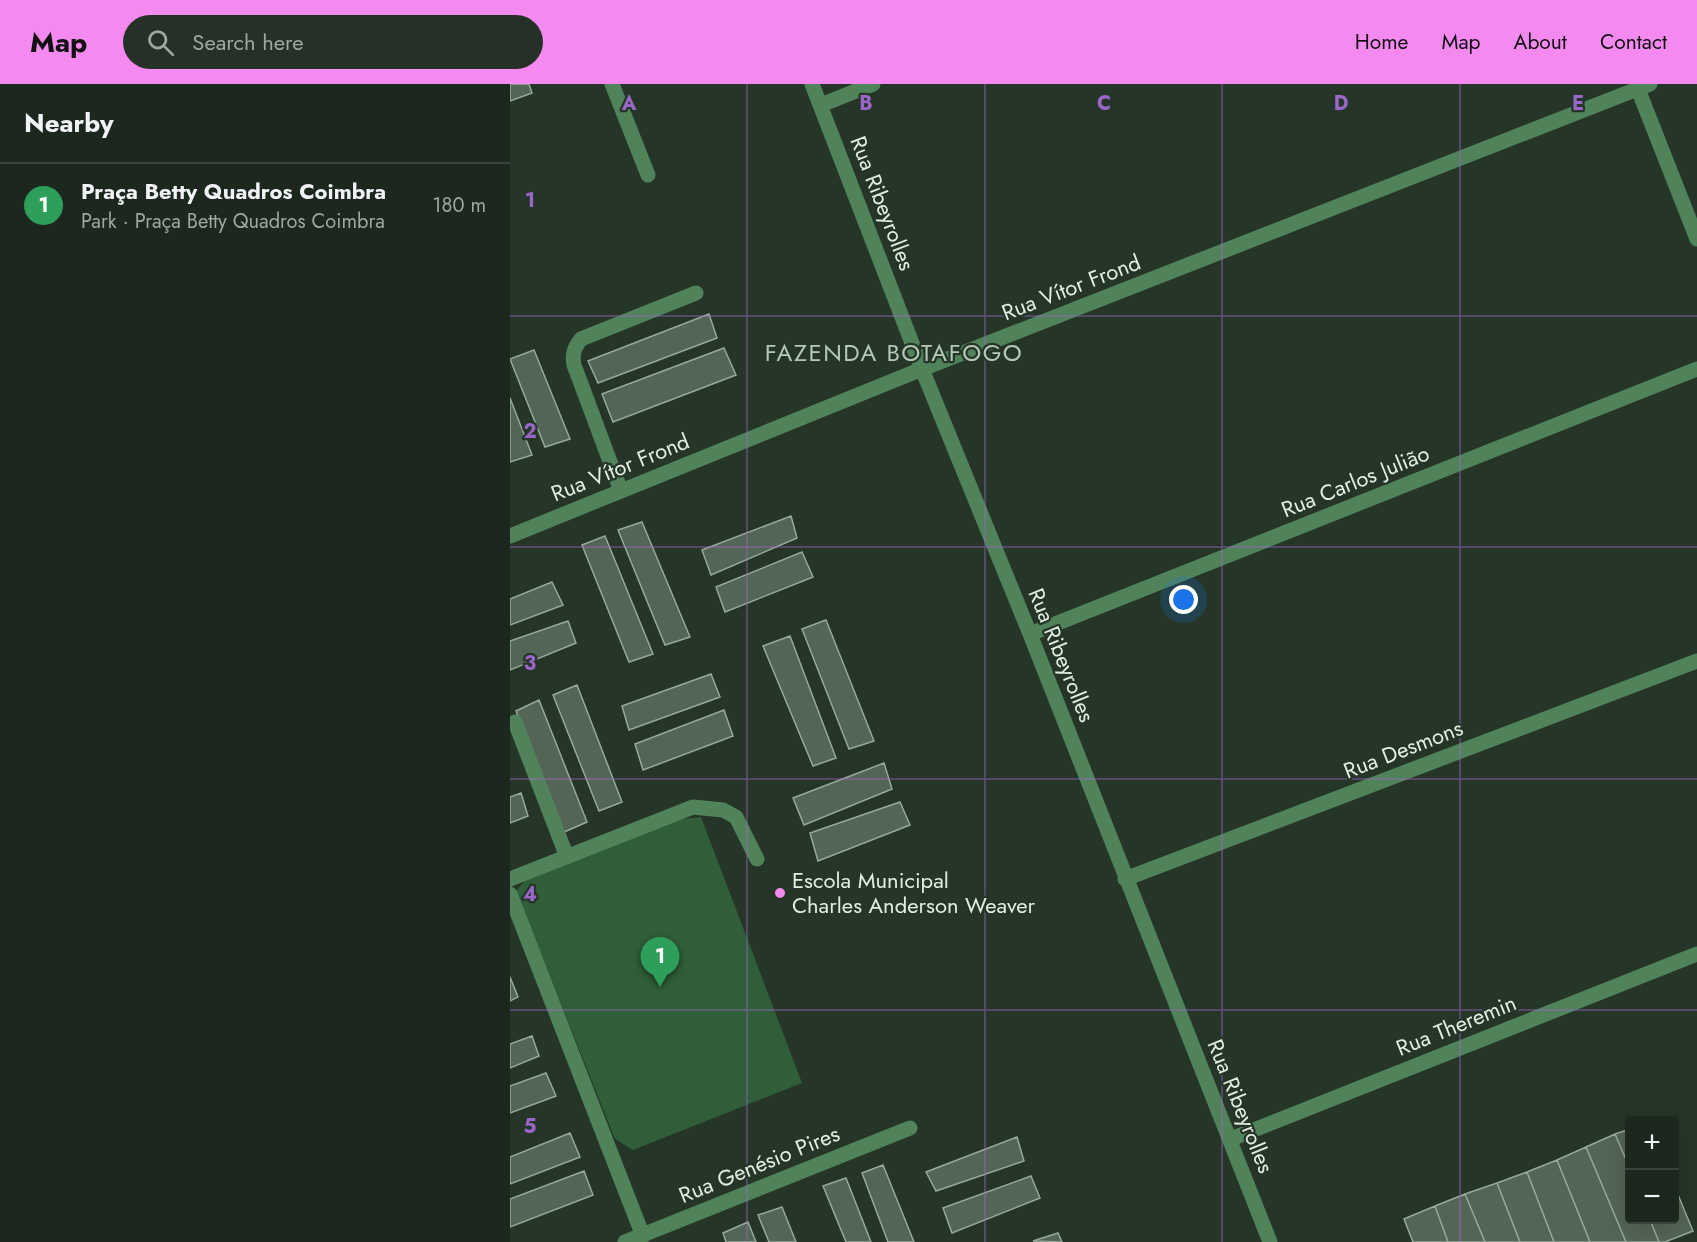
<!DOCTYPE html>
<meta charset="utf-8">
<style>
body{margin:0;font-family:Jost,sans-serif;background:#253027;color:#f1f3f6}
.controls{position:absolute;right:18px;bottom:18px;display:grid;overflow:hidden;border-radius:6px;box-shadow:0 6px 24px #0002}
.controls button{width:54px;height:54px;display:grid;place-items:center;padding:0;border:0;border-bottom:2px solid #3a443c;background:#1c281e;color:#f1f3f6;font:30px sans-serif}
.you{position:absolute;left:674px;top:516px;width:21px;height:21px;margin:-15px;border:4px solid #fff;border-radius:50%;background:#1a73e8;box-shadow:0 0 0 9px #1a73e833}
.badge{display:grid;place-items:center;width:39px;height:39px;border-radius:50%;background:#f489f0;color:#fff;font-size:20px;font-weight:700}
.pin{position:absolute;translate:-50% -50px;filter:drop-shadow(0 2px 3px #0008)}
.pin::after{content:'';position:absolute;top:32px;width:21px;height:18px;background:inherit;clip-path:polygon(0 0,100% 0,50% 100%)}
.list{margin:0;padding:0;list-style:none}
h2{display:flex;justify-content:space-between;align-items:center;height:78px;margin:0;padding:0 24px;font-size:26px}
h2 small{font-size:20px;font-weight:400;color:#a0a6a4}
.list li{display:grid;grid-template-columns:39px 1fr auto;gap:18px;align-items:center;box-sizing:border-box;height:84px;padding:0 24px;border-top:2px solid #3a443c}
.list b{display:block;font-size:22px;white-space:nowrap}
.list p{margin:0;font-size:20px;white-space:nowrap;color:#a0a6a4}
.list em{font-size:20px;font-style:normal;color:#a0a6a4}
.icon{flex:none;width:33px;height:33px;fill:none;stroke:currentColor;stroke-width:2;stroke-linecap:round;stroke-linejoin:round}
.map{position:relative;flex:none;width:1187px;height:1158px;overflow:hidden}
header{display:flex;align-items:center;gap:36px;box-sizing:border-box;height:84px;padding:0 30px;background:#f489f0;color:#111}
header strong{font-size:28px}
nav{display:flex;gap:33px;margin-inline-start:auto;font-size:21px}
.search{width:420px;height:54px;background:#253027;display:flex;align-items:center;gap:15px;box-sizing:border-box;padding:0 21px;border-radius:33px;color:#a0a6a4;font-size:22px}
main{display:flex}
aside{flex:1;background:#1c281e}
.map>svg:first-child{display:block}
.green{fill:#2f5e38}
.building{fill:#536555;stroke:#96aa99;stroke-width:1.5}
.lines{fill:none;stroke-linecap:round;stroke-linejoin:round}
.minor{stroke:#51835a;stroke-width:15}
.grid{fill:none;stroke:#9a66ca;stroke-width:1.5;stroke-opacity:0.55}
.poi-dot{fill:#f489f0;stroke:#253628;stroke-width:2}
.labels{text-anchor:middle;stroke-width:4.5;stroke-linejoin:round;paint-order:stroke}
.street-label{font-size:22px;fill:#e2ede4;stroke:#253628}
.poi-label{font-size:22px;fill:#e2ede4;stroke:#253628;text-anchor:start}
.neighbourhood-label{font-size:24px;letter-spacing:1.5px;fill:#b4c8b6;stroke:#253628}
.grid-label{font-size:20px;text-anchor:middle;font-weight:bold;fill:#9a66ca;stroke:#253628;stroke-width:4.5;stroke-linejoin:round;paint-order:stroke}
</style>
<header>
<strong>Map</strong>
<div class="search"><svg class="icon" aria-label="search" viewBox="0 0 24 24"><circle cx="10" cy="10" r="6"/><path d="M15 15l6 6"/></svg>Search here</div>
<nav><a>Home</a><a>Map</a><a>About</a><a>Contact</a></nav>
</header>
<main>
<aside>
<h2>Nearby<small></small></h2>
<ul class="list">
<li><span class="badge" style="background:#2e9e5b">1</span><div><b>Praça Betty Quadros Coimbra</b><p>Park · Praça Betty Quadros Coimbra</p></div><em>180 m</em></li>
</ul>
</aside>
<div class="map">
<svg width="1187" height="1158" viewBox="0 0 1187 1158">
<rect width="100%" height="100%" fill="#253628"/>
<path class="green" d="M191 733 292 999 123 1066 105 1055 6 807 18 793 172 735Z"/>
<path class="building" d="M0 0H19L22 9 0 17Z
M199 230 207 254 88 299 78 277Z
M214 264 226 291 103 338 92 310Z
M24 266 60 355 35 363 0 275Z
M0 314 22 371 0 378Z
M281 432 287 454 201 491 192 466Z
M132 438 180 553 155 561 108 446Z
M95 452 143 570 119 578 72 461Z
M292 468 303 493 215 528 206 503Z
M42 498 53 521 0 541V515Z
M316 536 364 657 339 665 292 545Z
M58 537 66 559 0 586V557Z
M280 552 326 674 303 682 253 562Z
M201 590 210 613 119 646 112 622Z
M67 601 112 718 89 727 43 611Z
M29 616 77 738 52 749 6 627Z
M214 626 223 652 133 686 125 660Z
M374 679 382 705 294 741 283 714Z
M11 709 18 732 0 739V713Z
M390 718 400 741 308 777 300 749Z
M0 893 8 913 0 917Z
M22 952 29 972 0 984V960Z
M36 989 46 1012 0 1029V1002Z
M1120 1045V1085L1105 1050Z
M60 1049 70 1073 0 1100V1073Z
M1105 1050 1120 1085V1136H1140L1149 1158H1116L1076 1063Z
M507 1053 514 1077 426 1107 416 1088Z
M1076 1063 1116 1158H1080L1047 1076Z
M1047 1076 1080 1158H1044L1017 1088Z
M373 1081 404 1158H378L352 1089Z
M74 1087 83 1111 0 1143V1115Z
M1017 1088 1044 1158H1010L987 1099Z
M521 1092 530 1114 442 1149 433 1124Z
M336 1094 361 1158H336L313 1102Z
M987 1099 1010 1158H975L955 1110Z
M1164 1101 1183 1147 1155 1158H1149L1140 1136H1164Z
M955 1110 975 1158H938L925 1122Z
M925 1122 938 1158H903L894 1135Z
M272 1123 286 1158H259L248 1131Z
M238 1138 246 1158H216L213 1149Z
M548 1149 552 1158 523 1157Z"/>
<g class="lines">
<path class="minor" d="M102 0 138 91
M302 0 412 285 520 550 760 1158
M1126 0 1187 155
M311 21 363 0
M111 407 64 281C62 270 64 264 71 255L186 209
M0 452 412 285 1140 0
M520 550 1187 285
M5 638 57 773
M0 795 183 723 213 726 226 733 247 775
M615 795 1187 577
M0 810 133 1152
M721 1055 1187 870
M115 1158 400 1044"/>
</g>
<path class="grid" d="M237 0V1158M475 0V1158M712 0V1158M950 0V1158M0 232H1187M0 463H1187M0 695H1187M0 926H1187"/>
<circle class="poi-dot" cx="270" cy="809" r="6"/>
<g class="labels">
<g class="street-label">
<text transform="translate(373 119) rotate(69)" y="8">Rua Ribeyrolles</text>
<text transform="translate(561 203) rotate(-21)" y="8">Rua Vítor Frond</text>
<text transform="translate(110 383) rotate(-22)" y="8">Rua Vítor Frond</text>
<text transform="translate(845 397) rotate(-22)" y="8">Rua Carlos Julião</text>
<text transform="translate(552 571) rotate(68)" y="8">Rua Ribeyrolles</text>
<text transform="translate(893 665) rotate(-21)" y="8">Rua Desmons</text>
<text transform="translate(946 941) rotate(-22)" y="8">Rua Theremin</text>
<text transform="translate(731 1022) rotate(68)" y="8">Rua Ribeyrolles</text>
<text transform="translate(249 1080) rotate(-22)" y="8">Rua Genésio Pires</text>
</g>
<g class="poi-label">
<text x="282" y="804">Escola Municipal<tspan x="282" dy="25">Charles Anderson Weaver</tspan></text>
</g>
<g class="neighbourhood-label">
<text x="384" y="277">FAZENDA BOTAFOGO</text>
</g>
</g>
<g class="grid-label">
<text x="119" y="26">A</text>
<text x="356" y="26">B</text>
<text x="594" y="26">C</text>
<text x="831" y="26">D</text>
<text x="1068" y="26">E</text>
<text x="20" y="123">1</text>
<text x="20" y="354">2</text>
<text x="20" y="586">3</text>
<text x="20" y="817">4</text>
<text x="20" y="1049">5</text>
</g>
</svg>
<div class="controls">
<button>+</button>
<button>−</button>
</div>
<div class="you"></div>
<div class="pin badge" style="left:150px;top:903px;background:#2e9e5b">1</div>
</div>
</main>
